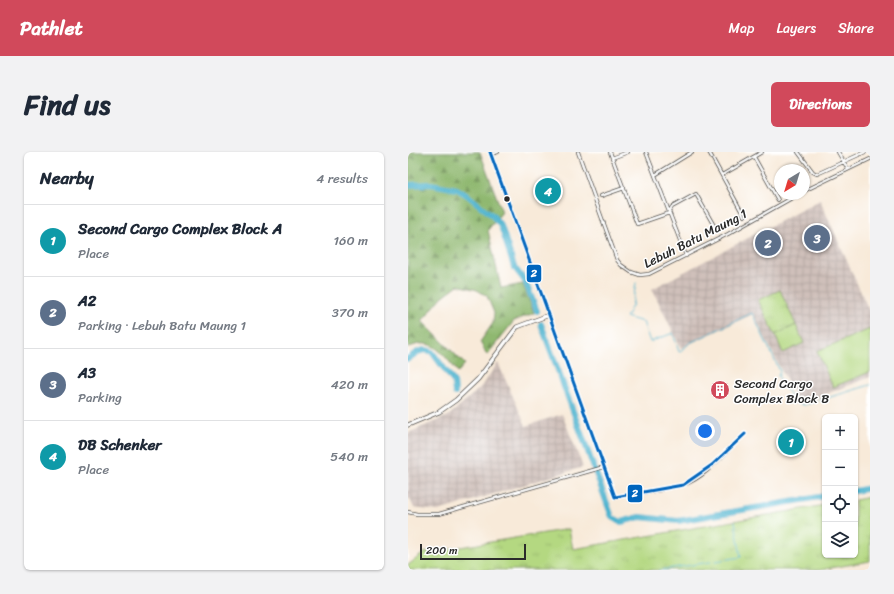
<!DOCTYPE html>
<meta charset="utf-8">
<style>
body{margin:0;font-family:Sriracha,sans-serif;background:#f2f2f3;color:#1f2937}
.controls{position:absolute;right:12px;bottom:12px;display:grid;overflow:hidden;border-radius:6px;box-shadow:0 1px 3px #0004}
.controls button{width:36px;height:36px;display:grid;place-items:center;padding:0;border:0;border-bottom:1px solid #e0e1e3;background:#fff;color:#1f2937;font:20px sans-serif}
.compass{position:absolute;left:366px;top:12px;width:36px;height:36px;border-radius:50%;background:#fff;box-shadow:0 1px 3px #0004;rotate:218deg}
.scale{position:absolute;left:12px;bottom:10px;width:106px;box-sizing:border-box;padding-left:4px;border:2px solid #2b2b2b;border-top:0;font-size:11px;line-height:14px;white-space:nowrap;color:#2b2b2b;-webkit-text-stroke:3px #fff;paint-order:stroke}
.you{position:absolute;left:297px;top:279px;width:14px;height:14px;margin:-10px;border:3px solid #fff;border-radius:50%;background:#1a73e8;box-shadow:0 0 0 6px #1a73e833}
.badge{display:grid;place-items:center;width:26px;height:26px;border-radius:50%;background:#d1495b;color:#fff;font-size:13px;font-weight:700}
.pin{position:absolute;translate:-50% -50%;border:2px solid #fff;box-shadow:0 1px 4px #0006}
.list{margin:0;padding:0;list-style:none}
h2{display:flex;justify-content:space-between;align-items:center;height:52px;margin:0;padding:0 16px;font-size:17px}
h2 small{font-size:13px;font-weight:400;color:#747a83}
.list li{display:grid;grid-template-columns:26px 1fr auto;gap:12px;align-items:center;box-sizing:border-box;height:72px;padding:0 16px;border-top:1px solid #e0e1e3}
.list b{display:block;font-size:15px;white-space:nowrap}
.list p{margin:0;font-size:13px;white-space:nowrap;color:#747a83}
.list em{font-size:13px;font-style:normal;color:#747a83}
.icon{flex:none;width:22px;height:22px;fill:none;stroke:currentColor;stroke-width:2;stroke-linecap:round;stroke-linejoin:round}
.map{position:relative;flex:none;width:462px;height:418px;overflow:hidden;border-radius:6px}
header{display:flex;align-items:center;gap:24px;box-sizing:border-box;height:56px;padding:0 20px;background:#d1495b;color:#fff}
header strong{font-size:19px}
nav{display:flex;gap:22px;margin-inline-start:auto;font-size:14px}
.intro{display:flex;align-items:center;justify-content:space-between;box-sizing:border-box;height:96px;padding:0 24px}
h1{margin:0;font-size:28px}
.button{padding:10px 18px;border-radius:6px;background:#d1495b;color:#fff;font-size:14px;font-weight:700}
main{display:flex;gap:24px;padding:0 24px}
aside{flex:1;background:#fff;border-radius:6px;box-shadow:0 1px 3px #0004}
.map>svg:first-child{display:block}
.industrial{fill:url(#industrial-grid)}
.grass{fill:url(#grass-tufts);stroke:#708256}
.forest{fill:url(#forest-firs);stroke:#5d724d}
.pitch{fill:#b4d881;stroke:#708256}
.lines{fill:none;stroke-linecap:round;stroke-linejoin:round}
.stream{stroke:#50b4cf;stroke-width:1}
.river{stroke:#50b4cf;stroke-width:6}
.minor-casing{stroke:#4a4845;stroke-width:4}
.tertiary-casing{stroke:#4a4845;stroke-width:5}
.minor{stroke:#fff;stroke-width:2.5}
.tertiary{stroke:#fff;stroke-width:3.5}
.bus-1-casing{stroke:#fff;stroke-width:6}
.bus-1{stroke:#0065bd;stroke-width:3}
.bus-dot{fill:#2b2b2b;stroke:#fff;stroke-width:1.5}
.labels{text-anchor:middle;stroke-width:3;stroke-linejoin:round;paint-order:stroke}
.street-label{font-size:13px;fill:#2b2b2b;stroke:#fff}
.poi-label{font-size:13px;fill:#2b2b2b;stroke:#fff;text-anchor:start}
.line-badge{stroke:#fff;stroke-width:1.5}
.badge-label{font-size:11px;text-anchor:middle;font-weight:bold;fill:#fff}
</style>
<header>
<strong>Pathlet</strong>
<nav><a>Map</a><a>Layers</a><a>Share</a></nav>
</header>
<div class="intro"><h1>Find us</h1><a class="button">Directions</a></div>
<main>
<aside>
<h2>Nearby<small>4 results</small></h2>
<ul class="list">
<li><span class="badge" style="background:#0f9aa8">1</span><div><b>Second Cargo Complex Block A</b><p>Place</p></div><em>160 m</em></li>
<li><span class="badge" style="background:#5c6f8a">2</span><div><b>A2</b><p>Parking · Lebuh Batu Maung 1</p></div><em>370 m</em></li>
<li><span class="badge" style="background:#5c6f8a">3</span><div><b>A3</b><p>Parking</p></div><em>420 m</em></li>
<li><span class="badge" style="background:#0f9aa8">4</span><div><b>DB Schenker</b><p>Place</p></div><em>540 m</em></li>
</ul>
</aside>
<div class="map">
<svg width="462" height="418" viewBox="0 0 462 418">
<defs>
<pattern id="industrial-grid" width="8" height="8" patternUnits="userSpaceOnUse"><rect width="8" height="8" fill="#cfc0ba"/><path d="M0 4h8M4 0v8" fill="none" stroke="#b2a5a0"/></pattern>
<pattern id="grass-tufts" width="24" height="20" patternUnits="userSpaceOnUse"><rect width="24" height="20" fill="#b4d881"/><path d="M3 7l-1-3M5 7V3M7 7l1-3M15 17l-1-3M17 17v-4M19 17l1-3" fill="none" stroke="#9bba70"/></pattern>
<pattern id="forest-firs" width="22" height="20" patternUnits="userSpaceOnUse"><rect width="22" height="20" fill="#8fb86f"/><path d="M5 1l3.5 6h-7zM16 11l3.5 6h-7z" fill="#75965b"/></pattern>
</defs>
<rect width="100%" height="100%" fill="#fff"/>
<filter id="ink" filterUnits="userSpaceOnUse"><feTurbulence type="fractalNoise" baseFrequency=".025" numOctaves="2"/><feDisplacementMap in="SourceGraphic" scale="8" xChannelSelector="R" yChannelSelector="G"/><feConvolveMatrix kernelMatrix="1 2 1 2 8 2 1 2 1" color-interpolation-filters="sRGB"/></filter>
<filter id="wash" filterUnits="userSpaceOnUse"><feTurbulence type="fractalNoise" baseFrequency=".012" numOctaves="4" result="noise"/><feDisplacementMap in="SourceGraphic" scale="16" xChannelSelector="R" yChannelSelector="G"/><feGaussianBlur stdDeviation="0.9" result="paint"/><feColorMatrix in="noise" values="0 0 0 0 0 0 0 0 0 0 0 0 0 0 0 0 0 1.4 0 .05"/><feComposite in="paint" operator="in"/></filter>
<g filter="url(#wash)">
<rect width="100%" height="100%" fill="#f8ead9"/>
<path class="industrial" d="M412 48 462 161V225L398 250 387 245 345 162 273 196 244 137Z
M90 211 118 274 154 262 175 315 30 359 6 356 2 347H0V281L40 264 72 236Z"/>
<path class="grass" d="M372 138 388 173 367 183 350 148Z
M462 345V409L412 418H0V413L16 401 161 377 165 397 417 353V403H447V348Z"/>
<path class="forest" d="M0 0H72L94 60 80 78 93 136 115 132 126 161 106 169 79 203 72 190 85 171 86 161 79 144 69 138 50 133 34 145 14 169 57 212 50 220C35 203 25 183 0 196Z"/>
<path class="pitch" d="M388 173 396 191 375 201 367 183Z
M462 177V220L425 235 409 199Z"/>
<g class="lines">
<path class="stream" d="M228 131 224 154 218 165 235 170 242 190 265 181 271 200 282 191 344 161 372 219 370 224 386 250 396 253 462 233
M252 418 333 405 327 369"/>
<path class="river" d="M0 33 23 32 49 37 59 43 84 63 93 74 106 115 117 129 129 159
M133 172 204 365 213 370 232 365 270 369 417 344
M0 207C8 201 15 195 24 200L46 230 47 241
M447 339 462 336"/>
</g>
</g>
<g filter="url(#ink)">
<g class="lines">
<defs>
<path id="minor" d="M170 0 209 108 213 113 223 120 232 123 241 122 320 82 391 42
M202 0 229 72 261 61
M238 0 278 104
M301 0 336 64
M390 0 405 20 409 22 457 0
M430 0 440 17
M83 2 90 0
M346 5 370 48
M204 6 220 0
M247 23 284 0
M314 23 354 0
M396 39 462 7
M193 44 216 36
M261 60 264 55 288 42 309 79
M141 163 207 345 253 338
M260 336C265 335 270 335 275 333 297 326 320 298 337 282
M0 360 9 362H31L196 315"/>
<path id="tertiary" d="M0 273 31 260 48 248 70 227 109 175 141 163 82 0"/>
</defs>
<use href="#minor" class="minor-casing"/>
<use href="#tertiary" class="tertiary-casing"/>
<use href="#minor" class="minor"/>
<use href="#tertiary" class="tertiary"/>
<defs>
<path id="bus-1" d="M82 0 207 345 275 333 304 313 337 282"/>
</defs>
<use href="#bus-1" class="bus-1-casing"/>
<use href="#bus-1" class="bus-1"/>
</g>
</g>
<defs>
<symbol id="building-disc" viewBox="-11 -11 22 22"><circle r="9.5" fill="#d1495b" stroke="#fff"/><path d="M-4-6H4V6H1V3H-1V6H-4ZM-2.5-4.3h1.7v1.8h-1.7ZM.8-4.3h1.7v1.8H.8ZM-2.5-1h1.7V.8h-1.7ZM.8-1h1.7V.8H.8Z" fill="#fff"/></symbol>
</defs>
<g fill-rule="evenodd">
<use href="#building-disc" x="301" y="227" width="22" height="22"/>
</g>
<circle class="bus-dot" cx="99" cy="47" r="3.5"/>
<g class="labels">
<g class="street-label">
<text transform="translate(287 86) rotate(-27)" y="5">Lebuh Batu Maung 1</text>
</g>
<g class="poi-label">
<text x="326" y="236">Second Cargo<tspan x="326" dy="15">Complex Block B</tspan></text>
</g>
</g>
<g class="line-badge">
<rect x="118" y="112" width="16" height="19" rx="4" fill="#0065bd"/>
<rect x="219" y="332" width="16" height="19" rx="4" fill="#0065bd"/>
</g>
<g class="badge-label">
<text x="126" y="125">2</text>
<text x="227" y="345">2</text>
</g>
</svg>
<div class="controls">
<button>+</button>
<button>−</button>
<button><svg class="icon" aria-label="locate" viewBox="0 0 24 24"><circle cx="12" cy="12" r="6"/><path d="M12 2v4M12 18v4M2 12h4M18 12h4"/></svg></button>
<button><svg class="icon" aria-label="layers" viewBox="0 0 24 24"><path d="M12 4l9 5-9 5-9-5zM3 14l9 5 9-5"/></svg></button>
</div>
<svg class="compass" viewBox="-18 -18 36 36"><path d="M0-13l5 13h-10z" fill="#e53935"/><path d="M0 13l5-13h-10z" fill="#747a83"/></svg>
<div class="scale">200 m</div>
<div class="you"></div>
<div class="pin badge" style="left:383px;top:290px;background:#0f9aa8">1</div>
<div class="pin badge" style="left:360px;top:91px;background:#5c6f8a">2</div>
<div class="pin badge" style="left:409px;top:86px;background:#5c6f8a">3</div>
<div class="pin badge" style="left:140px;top:39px;background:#0f9aa8">4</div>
</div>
</main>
